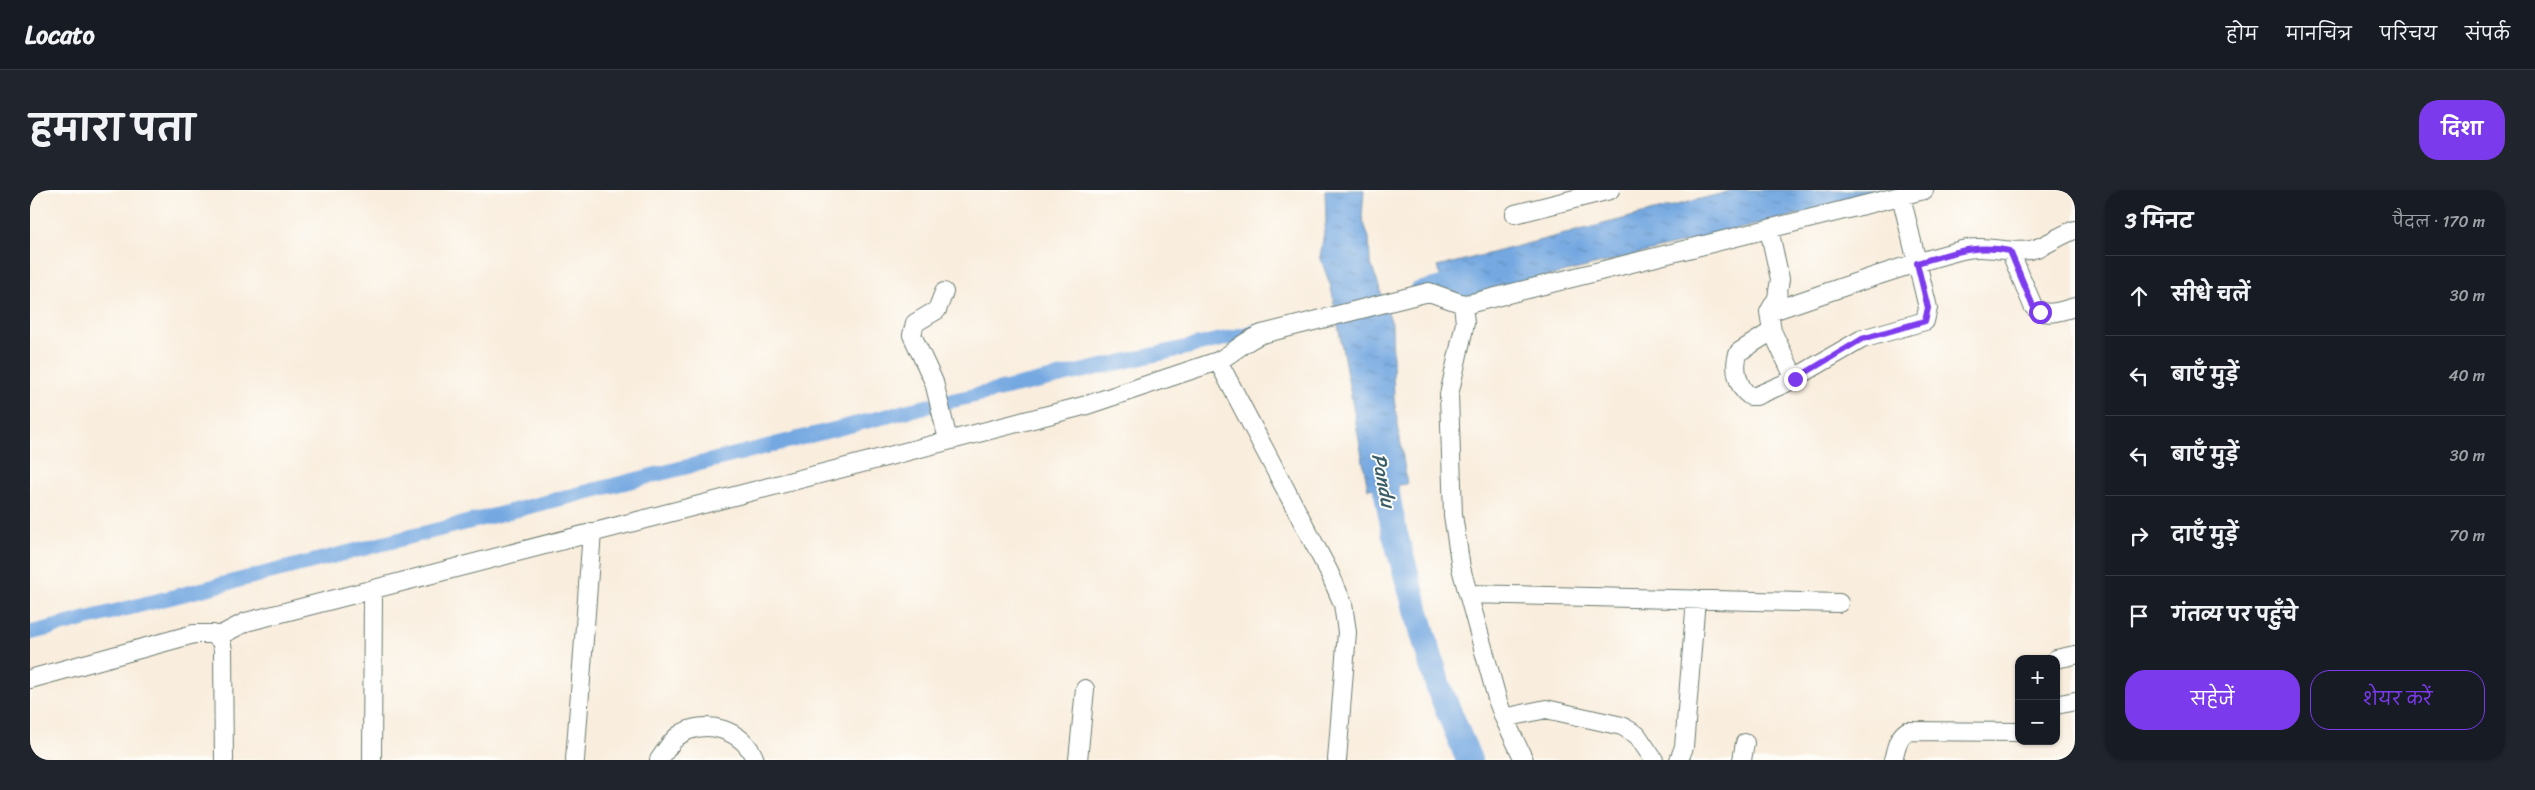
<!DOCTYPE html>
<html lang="hi">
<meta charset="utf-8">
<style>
body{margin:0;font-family:Sriracha,"Playpen Sans Deva",sans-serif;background:#20242c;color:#f1f3f6}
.controls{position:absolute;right:15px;bottom:15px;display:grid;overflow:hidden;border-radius:10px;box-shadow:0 1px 4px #0004}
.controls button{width:45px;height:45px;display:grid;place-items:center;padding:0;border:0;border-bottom:1px solid #363941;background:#171b24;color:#f1f3f6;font:25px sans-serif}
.stop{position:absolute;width:15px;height:15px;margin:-11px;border:4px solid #7c3aed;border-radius:50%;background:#fff}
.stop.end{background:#7c3aed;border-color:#fff;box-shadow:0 1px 5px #0008}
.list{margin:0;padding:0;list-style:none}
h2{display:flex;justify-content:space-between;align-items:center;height:65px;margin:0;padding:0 20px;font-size:21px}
h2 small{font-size:16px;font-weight:400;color:#9ea1a6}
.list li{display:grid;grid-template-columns:32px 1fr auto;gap:15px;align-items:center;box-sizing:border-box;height:80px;padding:0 20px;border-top:1px solid #363941}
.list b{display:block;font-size:19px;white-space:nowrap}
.list em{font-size:16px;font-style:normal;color:#9ea1a6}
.actions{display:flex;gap:10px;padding:15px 20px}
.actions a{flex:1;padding:11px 0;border:1px solid #7c3aed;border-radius:20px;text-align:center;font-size:18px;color:#7c3aed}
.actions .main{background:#7c3aed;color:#fff}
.icon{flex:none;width:28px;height:28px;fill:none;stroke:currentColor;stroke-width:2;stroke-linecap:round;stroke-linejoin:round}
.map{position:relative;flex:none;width:2045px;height:570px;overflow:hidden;border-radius:20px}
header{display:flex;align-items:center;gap:30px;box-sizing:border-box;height:70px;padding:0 25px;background:#171b24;border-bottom:1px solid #363941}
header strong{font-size:24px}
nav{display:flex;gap:28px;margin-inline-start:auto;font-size:18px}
.intro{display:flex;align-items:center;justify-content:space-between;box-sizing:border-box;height:120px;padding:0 30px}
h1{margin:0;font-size:35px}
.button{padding:12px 22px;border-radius:20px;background:#7c3aed;color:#fff;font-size:18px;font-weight:700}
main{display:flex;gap:30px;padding:0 30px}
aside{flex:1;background:#171b24;border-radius:20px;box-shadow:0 1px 4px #0004}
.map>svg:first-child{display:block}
.water{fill:url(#water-ripples);stroke:#4a728a}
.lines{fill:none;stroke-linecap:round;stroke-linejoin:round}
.canal{stroke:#74a8e1;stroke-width:15}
.river{stroke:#74a8e1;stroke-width:26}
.minor-casing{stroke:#6b7b6f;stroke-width:20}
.minor{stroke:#fff;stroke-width:18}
.route{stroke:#7c3aed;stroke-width:6}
.labels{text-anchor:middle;stroke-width:4;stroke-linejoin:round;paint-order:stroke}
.water-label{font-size:20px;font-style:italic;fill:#395d68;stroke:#fdfcf7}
</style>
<header>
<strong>Locato</strong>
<nav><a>होम</a><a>मानचित्र</a><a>परिचय</a><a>संपर्क</a></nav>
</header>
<div class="intro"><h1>हमारा पता</h1><a class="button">दिशा</a></div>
<main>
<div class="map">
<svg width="2045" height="570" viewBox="0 0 2045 570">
<defs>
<pattern id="water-ripples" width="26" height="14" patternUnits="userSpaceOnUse" patternTransform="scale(1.25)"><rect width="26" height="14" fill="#74a8e1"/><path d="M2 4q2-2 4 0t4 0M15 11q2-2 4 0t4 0" fill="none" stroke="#5f8ab7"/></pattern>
</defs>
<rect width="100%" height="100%" fill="#fdfcf7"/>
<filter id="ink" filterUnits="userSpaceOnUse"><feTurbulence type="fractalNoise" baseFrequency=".02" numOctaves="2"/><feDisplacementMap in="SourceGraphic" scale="10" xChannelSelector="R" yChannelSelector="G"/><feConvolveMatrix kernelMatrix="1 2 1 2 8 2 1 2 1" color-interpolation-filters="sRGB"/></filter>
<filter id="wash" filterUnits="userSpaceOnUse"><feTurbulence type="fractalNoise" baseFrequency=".0096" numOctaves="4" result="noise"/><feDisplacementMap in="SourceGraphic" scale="20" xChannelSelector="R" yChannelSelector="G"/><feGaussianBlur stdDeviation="1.12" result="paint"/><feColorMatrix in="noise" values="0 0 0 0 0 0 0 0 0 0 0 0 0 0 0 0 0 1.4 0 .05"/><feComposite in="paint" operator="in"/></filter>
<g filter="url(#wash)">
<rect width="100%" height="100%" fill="#f9eddd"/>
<path class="water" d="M1295 0H1334L1332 27 1339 48 1340 71 1362 134 1364 209 1377 294 1338 299 1301 97 1290 67 1296 31Z
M1705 0H1867L1419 111 1407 77Z"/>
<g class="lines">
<path class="canal" d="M1387 100 1432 88
M0 443 885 219 1229 141"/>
<path class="river" d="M1349 262 1364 341 1408 496 1439 570"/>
</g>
</g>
<g filter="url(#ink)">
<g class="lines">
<defs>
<path id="minor" d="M1485 24 1580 0
M1739 39 1750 89 1747 108 1739 122 1742 141 1709 162C1703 175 1707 198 1720 206H1726L1756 193 1832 149 1895 131 1898 118 1871 6
M1980 61 2003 116C2015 128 2029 121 2045 117
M914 102 907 120 885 133 882 145 904 192 918 250
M1433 114 1435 133 1419 205 1423 325 1431 378 1468 512 1474 528 1516 519 1592 536 1607 545 1624 570
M1739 122C1803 101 1866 77 1932 60 1956 54 1977 64 2000 60 2016 57 2029 45 2045 40
M1742 141 1765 189
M1188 171 1299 382 1313 414 1317 442 1307 570
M1438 404 1809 413
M187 447 216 432 1057 215 1188 171C1204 163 1215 150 1232 144L1399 102 1433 114 1442 113 1894 0
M2026 469 2045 465
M0 489 164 444H183L191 451 193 460 194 570
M2026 515 2045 511
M1474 528 1494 570
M342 570 343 399
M545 570 562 342
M629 570C635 562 641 551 648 546 674 527 715 540 725 570
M1048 570 1055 499
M1649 570 1654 557 1666 409
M1712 570 1715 553
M1863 570C1866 559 1867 548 1877 541L1989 542"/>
</defs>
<use href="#minor" class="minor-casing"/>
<use href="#minor" class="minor"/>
</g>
</g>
<g class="lines" filter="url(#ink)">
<path class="route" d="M1765 189 1832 149 1895 131 1898 118 1887 73C1922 63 1944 54 1980 61L2003 116 2010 122"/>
</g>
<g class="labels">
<g class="water-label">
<text transform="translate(1354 290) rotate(79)" y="7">Pandu</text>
</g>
</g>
</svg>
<div class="controls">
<button>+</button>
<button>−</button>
</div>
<div class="stop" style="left:2010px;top:122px"></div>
<div class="stop end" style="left:1765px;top:189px"></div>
</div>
<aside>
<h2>3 मिनट<small>पैदल · 170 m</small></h2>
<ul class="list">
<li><svg class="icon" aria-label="ahead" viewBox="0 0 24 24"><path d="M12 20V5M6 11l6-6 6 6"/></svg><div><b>सीधे चलें</b></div><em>30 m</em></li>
<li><svg class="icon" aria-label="left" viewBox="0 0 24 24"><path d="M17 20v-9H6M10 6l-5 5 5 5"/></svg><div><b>बाएँ मुड़ें</b></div><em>40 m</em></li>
<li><svg class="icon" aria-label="left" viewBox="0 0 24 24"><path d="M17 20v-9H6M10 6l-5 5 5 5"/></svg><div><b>बाएँ मुड़ें</b></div><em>30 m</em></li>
<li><svg class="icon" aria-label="right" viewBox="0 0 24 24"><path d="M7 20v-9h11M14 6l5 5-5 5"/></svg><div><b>दाएँ मुड़ें</b></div><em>70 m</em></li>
<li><svg class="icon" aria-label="arrive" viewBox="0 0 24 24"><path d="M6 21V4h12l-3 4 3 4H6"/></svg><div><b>गंतव्य पर पहुँचे</b></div></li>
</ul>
<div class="actions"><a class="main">सहेजें</a><a>शेयर करें</a></div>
</aside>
</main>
